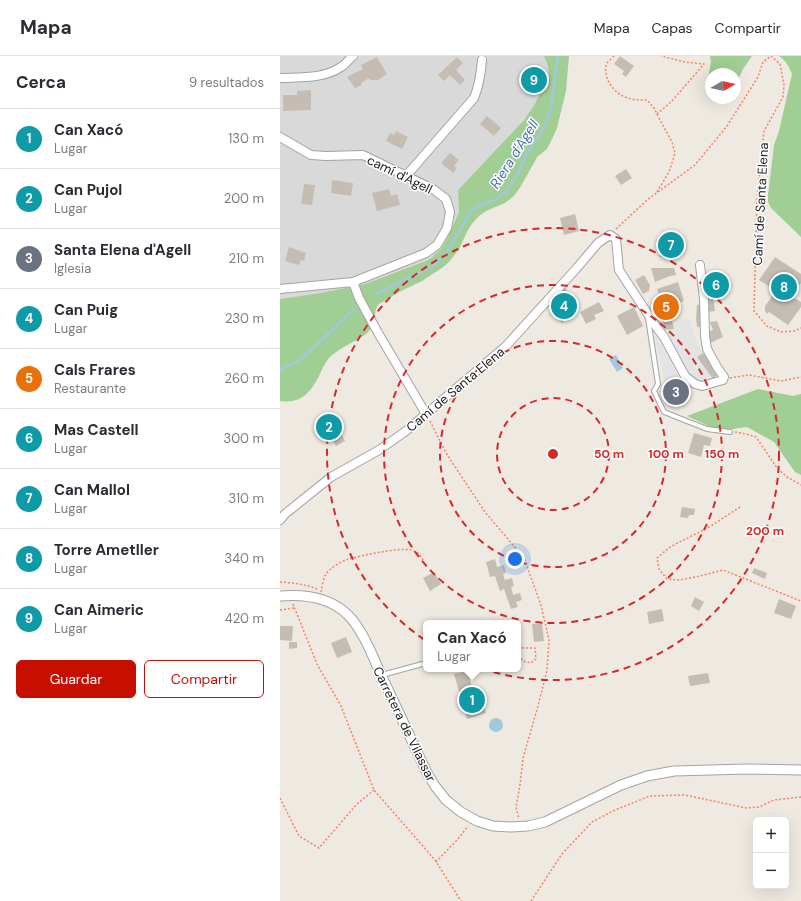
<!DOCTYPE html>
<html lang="es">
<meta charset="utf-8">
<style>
body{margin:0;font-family:"DM Sans",sans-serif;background:#f2f2f3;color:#2b2b33}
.controls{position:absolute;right:12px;bottom:12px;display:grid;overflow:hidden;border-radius:6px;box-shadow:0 4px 16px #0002}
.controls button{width:36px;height:36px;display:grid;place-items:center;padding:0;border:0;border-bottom:1px solid #e1e1e2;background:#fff;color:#2b2b33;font:20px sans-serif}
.compass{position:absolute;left:425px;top:12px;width:36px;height:36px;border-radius:50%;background:#fff;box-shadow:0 4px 16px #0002;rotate:81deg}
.you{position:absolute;left:235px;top:503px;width:14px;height:14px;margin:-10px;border:3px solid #fff;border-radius:50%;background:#1a73e8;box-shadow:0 0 0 6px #1a73e833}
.badge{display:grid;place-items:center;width:26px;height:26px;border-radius:50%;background:#c70f00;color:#fff;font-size:13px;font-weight:700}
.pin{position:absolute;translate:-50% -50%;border:2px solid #fff;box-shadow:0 1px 4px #0006}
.popup{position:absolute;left:143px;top:564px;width:98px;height:52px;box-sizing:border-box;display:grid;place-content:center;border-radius:6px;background:#fff;filter:drop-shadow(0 1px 3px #0005);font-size:13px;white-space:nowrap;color:#7c7c81}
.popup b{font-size:15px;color:#2b2b33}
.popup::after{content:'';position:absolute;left:50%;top:100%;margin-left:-8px;border:8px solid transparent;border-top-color:#fff}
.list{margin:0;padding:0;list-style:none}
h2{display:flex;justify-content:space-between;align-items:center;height:52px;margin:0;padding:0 16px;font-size:17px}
h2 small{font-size:13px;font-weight:400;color:#7c7c81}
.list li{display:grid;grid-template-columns:26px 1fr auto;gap:12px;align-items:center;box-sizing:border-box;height:60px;padding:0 16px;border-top:1px solid #e1e1e2}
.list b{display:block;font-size:15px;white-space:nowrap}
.list p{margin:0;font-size:13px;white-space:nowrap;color:#7c7c81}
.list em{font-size:13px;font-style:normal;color:#7c7c81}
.actions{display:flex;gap:8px;padding:12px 16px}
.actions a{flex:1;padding:9px 0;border:1px solid #c70f00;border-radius:6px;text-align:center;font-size:14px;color:#c70f00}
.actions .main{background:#c70f00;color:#fff}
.map{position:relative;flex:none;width:521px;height:845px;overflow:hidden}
header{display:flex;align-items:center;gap:24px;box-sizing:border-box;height:56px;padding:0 20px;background:#fff;border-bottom:1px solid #e1e1e2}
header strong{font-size:19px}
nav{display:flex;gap:22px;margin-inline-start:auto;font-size:14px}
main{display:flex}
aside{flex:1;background:#fff}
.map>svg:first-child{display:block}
.residential{fill:#dad9d9}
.forest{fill:#a1ce95}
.parking{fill:#e4e4e4}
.water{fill:#a0cadc}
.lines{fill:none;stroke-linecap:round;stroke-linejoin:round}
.stream{stroke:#a0cadc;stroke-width:2.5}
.building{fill:#c5bdb4}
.service-casing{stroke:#a3a3a3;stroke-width:6}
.minor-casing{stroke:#a3a3a3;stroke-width:10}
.tertiary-casing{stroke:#a3a3a3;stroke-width:11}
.path{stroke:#fc7f64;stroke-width:1.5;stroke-dasharray:2 2;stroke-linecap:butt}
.service{stroke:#fff;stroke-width:4}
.minor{stroke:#fff;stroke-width:8}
.tertiary{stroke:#fff;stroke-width:9}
.ring{fill:none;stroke:#d62828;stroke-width:2;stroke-dasharray:7 5}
.labels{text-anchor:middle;stroke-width:3;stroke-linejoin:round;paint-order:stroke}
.street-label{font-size:13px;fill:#1c1c1c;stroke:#fff}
.water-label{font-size:14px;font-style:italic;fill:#4872ac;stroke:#fff}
.centre{fill:#d62828;stroke:#fff;stroke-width:2}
.ring-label{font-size:12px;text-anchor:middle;font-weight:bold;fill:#d62828;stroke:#fff;stroke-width:3;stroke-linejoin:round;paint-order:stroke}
</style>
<header>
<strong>Mapa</strong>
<nav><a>Mapa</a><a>Capas</a><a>Compartir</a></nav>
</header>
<main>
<aside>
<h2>Cerca<small>9 resultados</small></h2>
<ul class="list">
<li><span class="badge" style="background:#0f9aa8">1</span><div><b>Can Xacó</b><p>Lugar</p></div><em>130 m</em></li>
<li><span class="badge" style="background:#0f9aa8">2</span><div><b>Can Pujol</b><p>Lugar</p></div><em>200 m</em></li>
<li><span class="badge" style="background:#6b7280">3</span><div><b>Santa Elena d'Agell</b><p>Iglesia</p></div><em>210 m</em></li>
<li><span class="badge" style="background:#0f9aa8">4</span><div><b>Can Puig</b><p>Lugar</p></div><em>230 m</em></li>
<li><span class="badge" style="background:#e8710a">5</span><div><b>Cals Frares</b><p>Restaurante</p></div><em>260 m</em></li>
<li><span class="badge" style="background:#0f9aa8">6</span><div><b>Mas Castell</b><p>Lugar</p></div><em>300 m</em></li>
<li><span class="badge" style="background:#0f9aa8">7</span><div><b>Can Mallol</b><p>Lugar</p></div><em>310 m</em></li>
<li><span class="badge" style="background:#0f9aa8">8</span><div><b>Torre Ametller</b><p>Lugar</p></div><em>340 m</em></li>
<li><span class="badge" style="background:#0f9aa8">9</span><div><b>Can Aimeric</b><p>Lugar</p></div><em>420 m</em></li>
</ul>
<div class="actions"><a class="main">Guardar</a><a>Compartir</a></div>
</aside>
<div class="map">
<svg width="521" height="845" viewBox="0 0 521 845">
<rect width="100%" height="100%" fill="#eeeae1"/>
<path class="residential" d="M0 0H264L269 10 270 17 267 32 260 38 253 51 244 64 178 134 179 156 167 183 161 193 150 203 143 206 85 228 40 237 0 243Z"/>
<path class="forest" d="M264 0H289L286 35 277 72 274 79 267 93 257 101 255 105 241 130 234 140 225 147 206 155 199 160 191 169 187 176 179 193 169 206 162 212 142 225 123 234 99 248C94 254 95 262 94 270 90 273 87 278 83 280 72 287 58 293 49 302 45 307 42 313 40 318 31 336 22 348 0 345V243L40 237 85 228 143 206 150 203 161 193 167 183 179 156 178 134 244 64 253 51 260 38 267 32C270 17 270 14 264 0Z
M430 0H472L463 13 455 30V18H431V35L428 22 431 6Z
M499 0H521V181L491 152 488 146V139L494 89 499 75 512 18C509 10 506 5 499 0Z
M478 333 513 340 521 338V419L515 416 494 386 467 371 439 375 407 360Z"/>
<path class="parking" d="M409 262 418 290 423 297 418 301 433 323 426 325 412 323 400 307 386 276 395 274V268Z
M373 272 383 282 400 318 397 321 399 329 389 332V331H386Z"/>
<path class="water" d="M336 299 343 312 337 316 329 303Z
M209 669a7 7 0 1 1 14 0a7 7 0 1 1-14 0Z"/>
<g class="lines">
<path class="stream" d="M96 238 142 216 157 207 166 197 192 154 200 149 217 143 226 136 240 114 246 99 264 72 270 55 278 0
M0 314 21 303 46 280 75 252"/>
</g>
<path class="building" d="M340 0 354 10 346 21 342 18 344 15 334 8Z
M97 1 107 18 98 24H90L89 22 81 27 82 29 75 32 67 21 83 13 81 9Z
M177 1 183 7 176 14 185 24 180 29 170 19 164 25 158 19Z
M247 10 259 14 258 18 267 21 264 28 260 27 257 36 240 30Z
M31 34V54L3 55V39H17V35Z
M207 60 221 72 214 80 200 68Z
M116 75 128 81 122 93 106 85 110 77 114 79Z
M170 97 179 104 174 110 177 112 173 117 161 107Z
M346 113 352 122 341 129 335 120Z
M52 124 73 127 71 140 51 137Z
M24 128 35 129 32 149 21 148Z
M109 133 111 140 117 138 120 149 97 155 92 137Z
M295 158 299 175 284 179 280 162Z
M385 175 404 183 398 201 379 194Z
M9 191 26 197 24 205 21 204 19 209 5 205Z
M495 201 521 218V227L512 241 521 246V251L508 269 489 256 487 258 485 255V250L496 235 479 224Z
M371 212H394L396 219 390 220 375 226Z
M364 219 370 229 369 235 363 238 355 224Z
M429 223H443V236H429Z
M398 226 404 245 391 249 393 255 390 256 394 273 385 274 383 266 386 264 383 251 377 233Z
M284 230 299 253 282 267 268 247Z
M433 243 435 255 428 256 426 246H429L428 244Z
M319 246 324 255 314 259 316 263 306 268 300 256Z
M422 248V270L417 271 416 262 417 249Z
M354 251 363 270 347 279 337 260Z
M437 265 443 281 428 288 427 276 433 274 430 266Z
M423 297 438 318 433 323 417 301Z
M400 329 403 330 405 334 403 337 389 341 386 331H389V332Z
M52 359 65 385 56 390 48 375 43 378 37 366Z
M414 377 432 382 430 390 424 389 421 401 408 397Z
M402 451 415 453 414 459H409L408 462 400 461Z
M215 503 217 511 224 509 226 517 223 518 225 524 232 522 234 530 231 531 233 539 240 537 242 544 236 546 238 551 231 553 224 533 220 535 215 520 210 521 206 506Z
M474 512 487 517 485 523 472 517Z
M154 516 161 528 150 535 143 522Z
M415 541 424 546 419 555 411 550Z
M499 543 516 550 511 563 494 557Z
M382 553 384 565 369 568 367 556Z
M262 567 264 585 254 586 252 568Z
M0 570H13L12 585 0 584Z
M66 581 72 596 57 602 51 587Z
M9 586H17V592L9 593Z
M188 615 192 632 199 631 206 657 187 663 174 618Z
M428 617 430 627 410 630 408 620Z"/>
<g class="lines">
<defs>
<path id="service" d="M368 262 378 328 374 335 384 356 427 373 450 376
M102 619 146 607"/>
<path id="minor" d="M0 22C21 21 43 23 61 11 66 8 69 3 73 0
M0 81 31 99 46 100 83 99 153 133 166 143 170 156 167 172 157 189 146 197 73 226 79 242 97 275 146 358
M126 120 194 42C199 30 201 17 202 4
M0 233 73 226
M0 464 5 458 51 421 99 394 126 375 226 290 296 213 318 187 330 179 336 183 339 214 377 272 384 281 405 320 415 328 422 330 443 324 444 321 437 311 427 293 425 280 424 243 420 209"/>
<path id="tertiary" d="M0 540C24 538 50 541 68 559 83 574 93 601 102 621 117 652 131 683 146 715L155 730 166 744 181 756 197 765 213 770 231 771 248 770 265 766 341 729 367 720 394 715 467 713 521 714"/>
</defs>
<use href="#service" class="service-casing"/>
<use href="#minor" class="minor-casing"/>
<use href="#tertiary" class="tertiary-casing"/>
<path class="path" d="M334 0C332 2 329 5 327 7 321 21 335 39 348 42 354 44 361 44 367 44L374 52 380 64 392 86 395 97 393 104 389 116 377 136
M377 58 392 45 424 8 405 6 381 0
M336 173 367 144 415 109 447 70 478 21 483 6 491 0 500 8 504 29 503 41 484 75 477 143 474 255 487 270 501 276 514 275 521 272
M450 322 469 319 501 325 521 321
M150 365 166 397 205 456 244 502 261 549 269 584 267 614 258 650 243 702 240 729 236 751 239 763
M455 376 466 378 476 381 497 412 507 421 521 429
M460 451 431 470 390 491 377 502 379 513 387 523 400 524 420 520 443 514 521 545
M0 526C13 527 27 528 39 534
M41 536C42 531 43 523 46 518 50 512 60 506 66 504 77 500 121 491 131 494 138 496 141 500 144 506
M13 548 37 608 61 650 94 734 155 804 181 845
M0 554 14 552
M238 591 244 592H255L256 603 251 607 243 605 238 599
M0 742 19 780 39 792 77 748 94 734
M156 806 178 783 188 770
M251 845 282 798 312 766 335 754 370 740 405 739 466 752 479 751 494 744 521 741"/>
<use href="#service" class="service"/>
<use href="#minor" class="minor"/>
<use href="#tertiary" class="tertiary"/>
</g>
<g class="ring">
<circle cx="273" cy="398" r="56"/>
<circle cx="273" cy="398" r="113"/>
<circle cx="273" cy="398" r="169"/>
<circle cx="273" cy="398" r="226"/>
</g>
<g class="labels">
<g class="street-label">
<text transform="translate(120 118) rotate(26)" y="5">camí d'Agell</text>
<text transform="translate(480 148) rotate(-87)" y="5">Camí de Santa Elena</text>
<text transform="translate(175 333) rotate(-40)" y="5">Camí de Santa Elena</text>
<text transform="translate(125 668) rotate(64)" y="5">Carretera de Vilassar</text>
</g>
<g class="water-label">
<text transform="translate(234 98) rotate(-58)" y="5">Riera d'Agell</text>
</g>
</g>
<circle cx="273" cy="398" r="6" class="centre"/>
<g class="ring-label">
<text x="329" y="402">50 m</text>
<text x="386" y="402">100 m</text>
<text x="442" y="402">150 m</text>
<text x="485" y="479">200 m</text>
</g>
</svg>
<div class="controls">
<button>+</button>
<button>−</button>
</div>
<svg class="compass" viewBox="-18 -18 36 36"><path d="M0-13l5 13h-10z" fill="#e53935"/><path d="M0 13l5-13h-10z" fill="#7c7c81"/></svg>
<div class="you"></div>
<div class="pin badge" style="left:192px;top:644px;background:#0f9aa8">1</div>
<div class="popup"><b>Can Xacó</b>Lugar</div>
<div class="pin badge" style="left:49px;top:371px;background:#0f9aa8">2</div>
<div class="pin badge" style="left:396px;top:336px;background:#6b7280">3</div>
<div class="pin badge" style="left:284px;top:250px;background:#0f9aa8">4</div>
<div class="pin badge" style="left:386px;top:251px;background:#e8710a">5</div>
<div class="pin badge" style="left:436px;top:229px;background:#0f9aa8">6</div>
<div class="pin badge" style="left:391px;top:189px;background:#0f9aa8">7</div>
<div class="pin badge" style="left:504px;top:231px;background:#0f9aa8">8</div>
<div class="pin badge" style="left:254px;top:24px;background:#0f9aa8">9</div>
</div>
</main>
